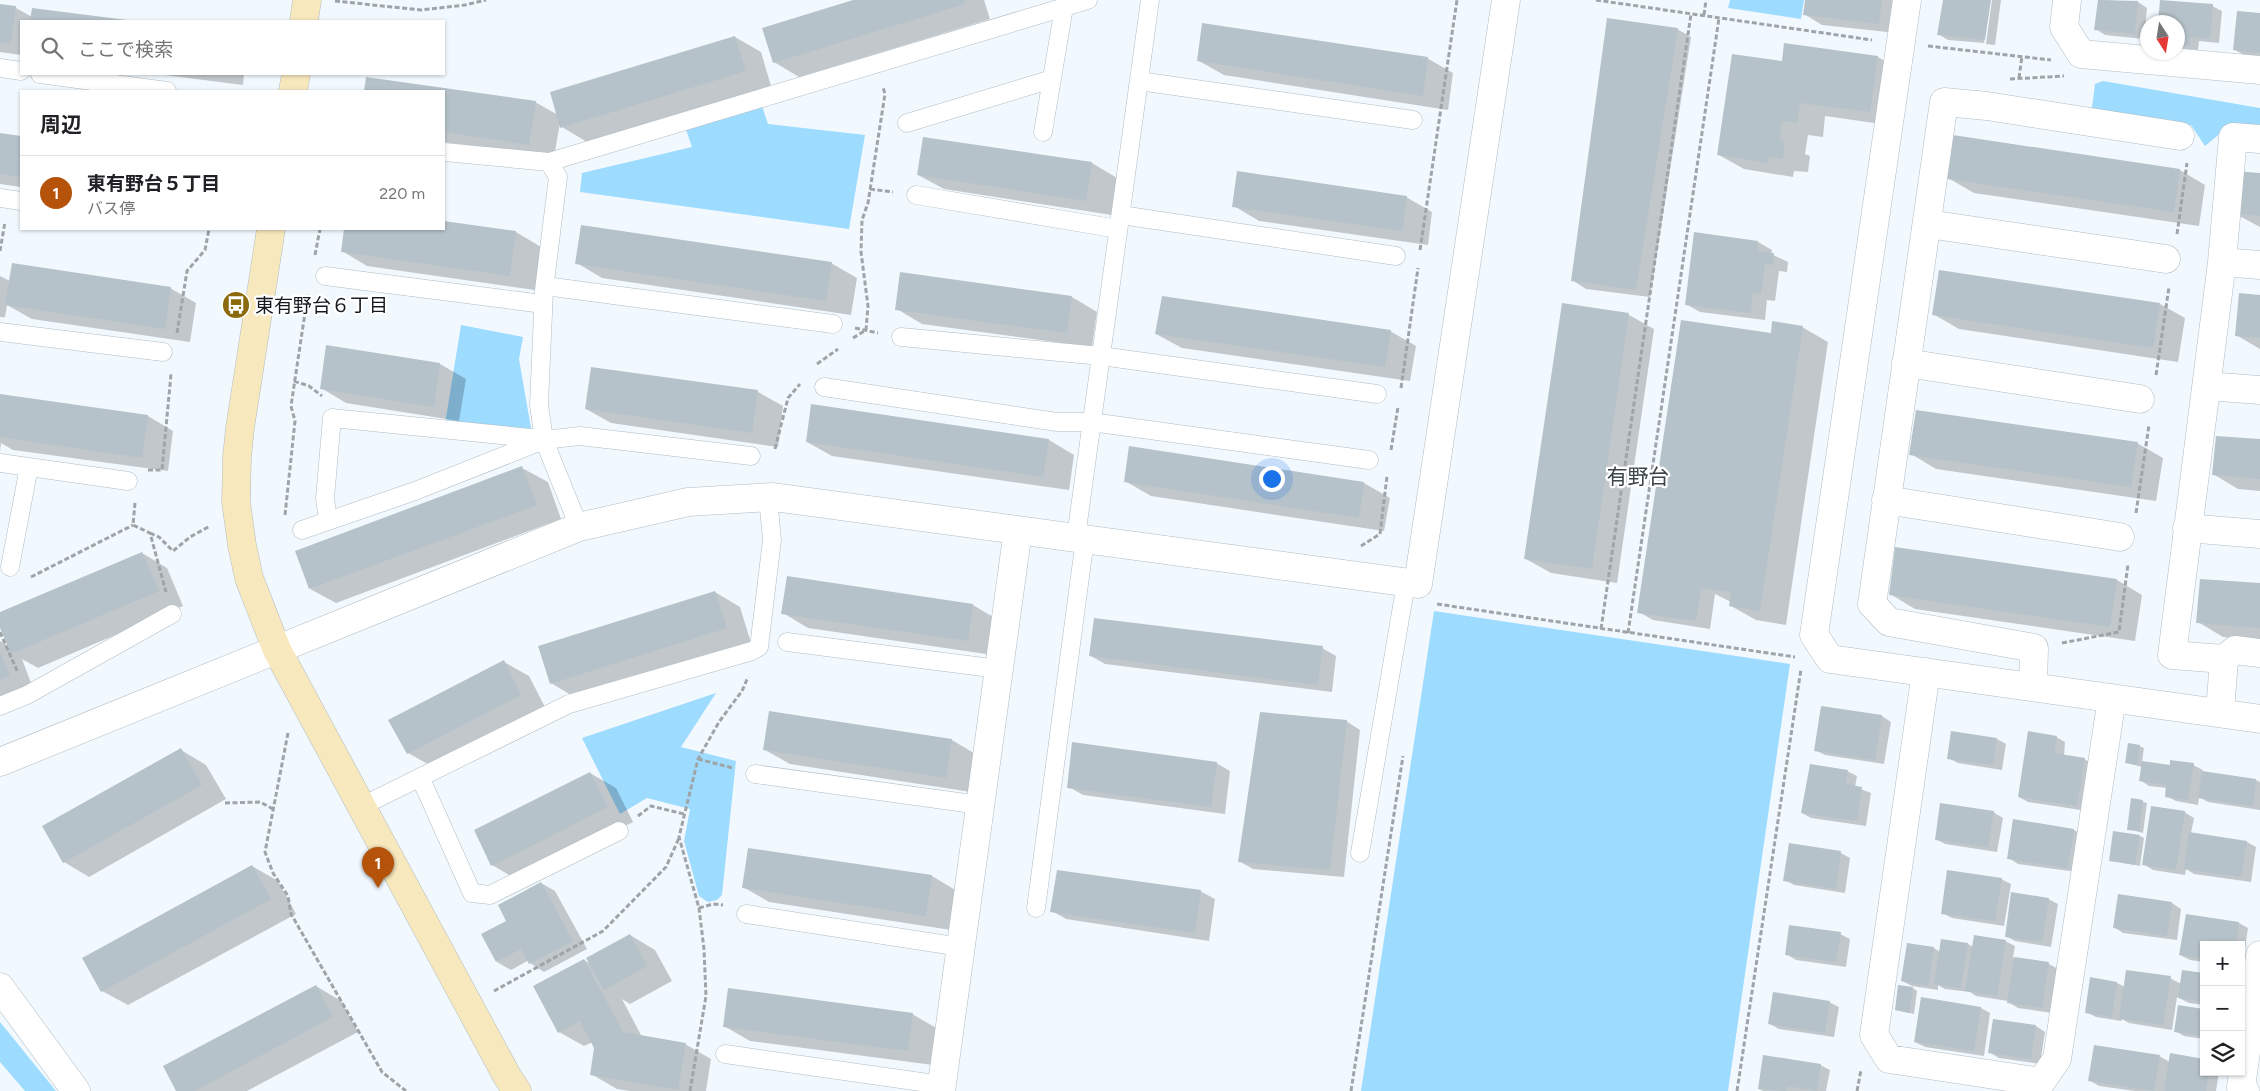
<!DOCTYPE html>
<html lang="ja">
<meta charset="utf-8">
<style>
body{margin:0;font-family:Figtree,"Noto Sans JP",sans-serif;background:#f6f6f6;color:#202124}
.controls{position:absolute;right:15px;bottom:15px;display:grid;overflow:hidden;border-radius:0px;box-shadow:0 1px 4px #0004}
.controls button{width:45px;height:45px;display:grid;place-items:center;padding:0;border:0;border-bottom:1px solid #e0e0e0;background:#fff;color:#202124;font:25px sans-serif}
.compass{position:absolute;left:2140px;top:15px;width:45px;height:45px;border-radius:50%;background:#fff;box-shadow:0 1px 4px #0004;rotate:168deg}
.you{position:absolute;left:1271px;top:478px;width:18px;height:18px;margin:-12px;border:4px solid #fff;border-radius:50%;background:#1a73e8;box-shadow:0 0 0 8px #1a73e833}
.badge{display:grid;place-items:center;width:32px;height:32px;border-radius:50%;background:#b45309;color:#fff;font-size:16px;font-weight:700}
.pin{position:absolute;translate:-50% -41px;filter:drop-shadow(0 1px 2px #0008)}
.pin::after{content:'';position:absolute;top:26px;width:18px;height:15px;background:inherit;clip-path:polygon(0 0,100% 0,50% 100%)}
.list{margin:0;padding:0;list-style:none}
h2{display:flex;justify-content:space-between;align-items:center;height:65px;margin:0;padding:0 20px;font-size:21px}
h2 small{font-size:16px;font-weight:400;color:#757577}
.list li{display:grid;grid-template-columns:32px 1fr auto;gap:15px;align-items:center;box-sizing:border-box;height:75px;padding:0 20px;border-top:1px solid #e0e0e0}
.list b{display:block;font-size:19px;white-space:nowrap}
.list p{margin:0;font-size:16px;white-space:nowrap;color:#757577}
.list em{font-size:16px;font-style:normal;color:#757577}
.icon{flex:none;width:28px;height:28px;fill:none;stroke:currentColor;stroke-width:2;stroke-linecap:round;stroke-linejoin:round}
.map{position:relative;flex:none;width:2260px;height:1091px;overflow:hidden}
.search{position:absolute;background:#fff;box-shadow:0 1px 4px #0004;left:20px;top:20px;width:425px;height:55px;display:flex;align-items:center;gap:12px;box-sizing:border-box;padding:0 18px;border-radius:0px;color:#757577;font-size:19px}
.panel{position:absolute;background:#fff;box-shadow:0 1px 4px #0004;left:20px;top:90px;width:425px;height:140px;border-radius:0px}
.map>svg:first-child{display:block}
.green{fill:#9ddbff}
.shadow{fill:#0003}
.building{fill:#b6c2c9}
.lines{fill:none;stroke-linecap:round;stroke-linejoin:round}
.lane-casing{stroke:#b0bcc3;stroke-width:19}
.street-casing{stroke:#b0bcc3;stroke-width:29}
.secondary-casing{stroke:#b0bcc3;stroke-width:29}
.path{stroke:#9ea4a8;stroke-width:3;stroke-dasharray:5 2.5;stroke-linecap:butt}
.lane{stroke:#fff;stroke-width:18}
.street{stroke:#fff;stroke-width:28}
.secondary{stroke:#f8e8be;stroke-width:28}
.labels{text-anchor:middle;stroke-width:4.5;stroke-linejoin:round;paint-order:stroke}
.poi-label{font-size:19px;fill:#15191c;stroke:#fff;text-anchor:start}
.quarter-label{font-size:21px;fill:#3b454a;stroke:#fff}
</style>
<div class="map">
<svg width="2260" height="1091" viewBox="0 0 2260 1091">
<rect width="100%" height="100%" fill="#f2f9fe"/>
<path class="green" d="M1730 0H1804L1801 19 1728 8Z
M2103 81 2260 108V130L2228 127 2205 146 2191 125 2091 115 2095 84Z
M761 103 768 124 865 135 849 229 580 192 582 173 692 147 684 124Z
M461 325 523 337 519 359 532 434 445 424Z
M1434 611 1790 664 1728 1091H1361Z
M716 693 681 747 736 761 722 895 717 900 708 902 699 896 684 841 690 809 647 798 620 814 582 738Z
M0 1022 56 1091H25L0 1062Z"/>
<path class="shadow" d="M857 0H984L990 19 799 77 774 62Z
M1806 0H1902L1897 33 1822 25 1804 14Z
M1944 0H1990L1984 43 1948 40 1938 34Z
M1992 0H2001L1995 45 1986 44Z
M2099 0 2138 2 2147 8 2144 39 2105 35 2096 29Z
M2161 1 2212 6 2222 11 2219 43 2199 41 2198 50 2178 48V22H2159Z
M0 5 16 8 32 17 33 9 126 21H21V55L0 52Z
M2260 14V56L2244 55 2235 50Z
M1677 29 1691 37 1650 297 1586 289 1572 280Z
M735 37 761 52 771 86 587 142 562 127 560 122 554 158 444 142V91H365L367 79 535 102 558 115Z
M1878 57 1903 72 1895 126 1825 116 1823 137 1808 135 1805 154 1810 156 1808 172 1794 171 1793 177 1744 169 1719 155 1783 62Z
M1427 58 1453 73 1448 110 1224 75 1199 61Z
M157 74H244L243 85Z
M0 135 21 137V187L0 184Z
M1092 163 1117 178 1112 215 944 189 918 175Z
M2180 170 2205 185 2199 226 1974 193 1948 178Z
M2260 174V227L2232 212Z
M1406 197 1432 212 1428 245 1259 221 1234 206Z
M444 222 516 232 541 247 535 290 367 266 342 251 345 229H444Z
M1758 242 1772 250 1771 254 1788 262 1787 272 1779 271 1775 301 1767 300 1765 320 1700 312 1686 304Z
M577 263H831L857 278 851 315 602 278Z
M0 276 10 281 170 288 196 303 190 342 32 319 7 305 5 317H0Z
M2260 296V349L2236 335Z
M1072 297 1097 312 1092 347 922 324 897 309Z
M2160 304 2185 318 2178 362 1959 329 1933 314Z
M1563 305 1629 315 1654 329 1617 583 1551 573 1526 559Z
M1802 327 1828 342 1786 625 1756 620 1731 606V602L1715 594 1710 629 1653 620 1639 612 1772 334Z
M1390 331 1416 346 1410 381 1182 348 1156 334Z
M327 346 440 364 466 379 459 421 346 403 321 388Z
M758 392 783 406 778 447 611 423 586 409Z
M0 395 148 416 173 431 168 471 13 450 1 443 0 452Z
M1049 440 1074 455 1069 490 832 456 807 442Z
M2260 440V491L2238 489 2213 474Z
M2137 443 2163 458 2156 501 1936 469 1911 454Z
M1130 448 1364 483 1390 498 1384 531 1151 496 1125 481Z
M522 468 548 482 561 519 336 603 310 589Z
M1896 549 2117 580 2142 595 2135 641 1915 609 1890 594Z
M142 553 167 568 183 606 38 668 22 659 34 691 0 704V641L9 646 0 624V613Z
M2260 585V640L2223 637 2198 622Z
M715 592 740 607 751 643 576 698 551 683Z
M973 605 998 620 993 655 808 628 783 613Z
M1322 648 1336 656 1332 692 1105 664 1091 656Z
M504 662 529 676 546 709 433 767 408 753Z
M1882 716 1891 722 1884 764 1825 755 1815 750Z
M1346 721 1360 730 1344 877 1253 869 1239 861Z
M2056 737 2065 742 2064 756 2084 759 2094 764 2087 811 2028 802 2019 797Z
M1997 739 2006 744 2002 770 1958 763 1948 758Z
M952 740 977 755 971 792 790 764 765 750Z
M2139 746 2144 748 2142 762 2171 766 2193 765 2203 770 2202 772 2256 780 2260 782V810L2208 802 2199 797 2198 805 2176 801 2166 796 2167 788 2149 786 2140 780 2142 767 2127 763Z
M181 750 206 765 226 799 89 877 64 862Z
M1216 763 1230 771 1225 814 1083 795 1069 787Z
M1847 771 1857 776 1855 787 1871 793 1866 826 1811 818 1802 813Z
M590 773 616 788 633 822 518 880 492 865Z
M2133 799 2147 803 2143 833 2128 829Z
M1993 812 2003 818 1997 852 1945 844 1936 839Z
M2184 812 2194 818 2191 833 2247 842 2256 847 2251 882 2194 874 2186 869 2185 875 2153 870 2143 864Z
M2074 830 2083 835 2077 872 2018 864 2009 858Z
M2140 836 2144 838 2140 866 2110 860Z
M1790 845 1841 853 1850 858 1845 893 1794 885 1785 880Z
M252 866 278 881 296 914 128 1005 102 991Z
M932 876 957 891 951 930 769 902 743 887Z
M2001 879 2011 884 2004 926 1952 918 1942 913Z
M541 883 555 891 587 949 544 972 530 963 529 960 511 970 497 962 508 922Z
M1200 891 1215 899 1209 941 1066 919 1052 911Z
M2119 896 2172 903 2181 909 2177 940 2123 933 2114 927Z
M2048 899 2058 904 2051 947 2015 941 2006 936Z
M2187 915 2239 923 2248 928 2242 968 2241 945H2204V962L2190 960 2180 955Z
M1840 934 1850 939 1846 967 1796 960 1786 954Z
M630 935 655 950 672 981 630 1004 622 999 642 1037 685 1044 711 1059 706 1091H630L617 1089 591 1074 596 1047 593 1042 584 1046 559 1032 584 960 591 964Z
M1942 940 1968 944 1973 947 2005 941 2015 946 2013 958 2049 964 2058 969 2052 1013 2018 1008 2008 1002V1001L1976 996 1970 992 1945 989 1938 985V990L1912 986 1902 981 1934 948 1940 952Z
M2204 975V1005L2189 1003 2177 997 2172 1030 2129 1023 2122 1019 2121 1021 2096 1017 2086 1012 2091 979 2117 983 2125 987 2170 978 2181 984Z
M316 986 341 1001 358 1032 247 1091H178Z
M1913 988 1917 991 1914 1014 1896 1010Z
M1922 999 1981 1008 1990 1013 1984 1056 1925 1047 1915 1042Z
M1829 1002 1839 1007 1834 1037 1779 1029 1770 1024Z
M2204 1010V1039L2184 1036 2175 1031Z
M912 1014 938 1029 933 1065 750 1041 724 1026Z
M1994 1020 2036 1026 2045 1032 2040 1064 1999 1058 1989 1052Z
M2159 1056 2170 1062 2204 1072H2219L2216 1091H2167L2164 1089V1091H2135L2099 1086 2089 1080Z
M1820 1065 1830 1070 1826 1091H1763L1759 1089Z"/>
<path class="building" d="M853 0H964L965 4 773 63 762 28Z
M1805 0H1882L1879 24 1803 15Z
M1943 0H1991L1985 40 1937 35Z
M2098 0 2138 1 2135 34 2094 30Z
M2160 0 2213 4 2210 39 2190 37 2189 46 2178 44V22H2158Z
M0 4 16 6 11 43 0 42Z
M32 8 127 20V21H30Z
M2237 11 2260 13V53L2233 50Z
M1607 18 1678 28 1636 290 1571 281Z
M1202 23 1428 57 1423 96 1197 61Z
M735 36 746 71 560 128 550 92Z
M1784 43 1878 56 1870 112 1800 103 1797 123 1782 121 1780 140 1785 141 1783 159 1769 157 1768 163 1717 155 1732 54 1782 61Z
M366 77 536 101 529 145 444 132V91H364Z
M0 133 21 136V177L0 174Z
M1953 135 2180 169 2174 212 1947 179Z
M923 137 1092 162 1086 201 917 175Z
M1237 171 1407 196 1402 231 1232 207Z
M2235 171 2260 173V216L2231 213Z
M444 221 516 231 510 276 341 252 344 229H444Z
M581 225 832 262 826 301 575 264Z
M1694 232 1758 241 1757 251 1774 253 1773 265 1765 264 1761 294 1753 293 1751 313 1685 305Z
M12 263 171 287 165 329 5 305Z
M1939 270 2160 303 2153 348 1932 315Z
M900 272 1072 296 1067 333 895 310Z
M2239 293 2260 295V338L2235 336Z
M1162 296 1391 330 1385 367 1155 334Z
M1562 303 1629 313 1592 569 1524 559Z
M1681 320 1771 333 1772 321 1803 326 1760 611 1729 606 1731 592 1701 588 1696 621 1637 613Z
M326 345 440 363 434 407 320 389Z
M591 367 758 390 752 433 585 409Z
M0 394 148 415 142 458 0 437Z
M811 404 1049 439 1043 477 806 442Z
M1916 410 2138 442 2131 487 1909 455Z
M2216 436 2260 439V479L2212 475Z
M1129 446 1364 482 1359 518 1124 482Z
M522 466 537 505 309 589 295 551Z
M1895 547 2117 579 2110 627 1889 595Z
M142 552 159 591 11 654 0 628V612Z
M787 576 973 604 968 641 781 614Z
M2200 579 2260 583V628L2196 623Z
M715 591 727 628 550 684 538 646Z
M1094 618 1323 646 1318 685 1089 656Z
M0 652 10 676 0 680Z
M504 660 521 695 407 754 388 720Z
M1821 706 1882 715 1875 760 1814 751Z
M769 711 952 739 946 778 763 750Z
M1260 712 1347 720 1330 870 1238 862Z
M1951 731 1997 738 1993 765 1947 759Z
M2028 731 2057 736 2054 753 2085 758 2077 806 2018 797Z
M1072 742 1217 762 1211 807 1067 788Z
M2128 743 2140 745 2137 765 2125 763Z
M181 748 202 785 63 863 42 826Z
M2170 760 2194 763 2188 800 2165 797 2166 785 2139 781 2142 761 2170 765Z
M1810 764 1848 770 1846 784 1862 787 1857 821 1801 813Z
M2202 771 2256 779 2253 806 2198 798Z
M590 772 608 807 491 866 474 830Z
M2131 798 2143 800 2139 831 2127 830Z
M1940 803 1994 811 1988 847 1935 840Z
M2151 806 2185 811 2176 870 2142 865Z
M2013 819 2074 829 2068 868 2007 859Z
M2113 831 2140 835 2135 865 2109 861Z
M2189 832 2247 841 2241 877 2184 869Z
M1789 843 1841 851 1836 889 1783 881Z
M748 848 932 875 926 916 742 888Z
M252 865 271 899 101 992 82 958Z
M1057 870 1201 890 1195 933 1050 912Z
M1947 870 2002 878 1995 921 1941 914Z
M541 882 573 941 529 964 521 949 496 962 481 934 506 921 498 905Z
M2011 892 2049 898 2042 942 2005 937Z
M2118 894 2172 902 2167 936 2113 928Z
M2186 914 2239 922 2236 945H2204V959L2179 955Z
M1789 925 1841 932 1836 962 1785 955Z
M630 934 647 966 604 990 586 958Z
M1974 935 2006 940 1997 996 1965 991Z
M1941 939 1968 943 1961 988 1934 984Z
M1907 943 1934 947 1928 986 1901 981Z
M2014 957 2049 962 2042 1008 2007 1003Z
M584 959 623 1032 686 1043 678 1090 590 1075 594 1048 580 1021 558 1033 533 986Z
M2126 970 2171 976 2163 1025 2119 1019Z
M2182 970 2204 973V1002L2178 998Z
M2090 977 2117 982 2112 1017 2085 1013Z
M316 985 333 1017 195 1091H176L163 1066Z
M1898 985 1913 987 1909 1013 1895 1010Z
M728 988 913 1013 908 1051 723 1027Z
M1773 992 1830 1001 1825 1033 1768 1024Z
M1921 997 1981 1007 1974 1051 1914 1042Z
M2178 1005 2204 1009V1036L2174 1032Z
M1993 1019 2036 1025 2031 1059 1988 1053Z
M2094 1045 2160 1055 2154 1091 2088 1081Z
M2170 1053 2204 1059V1072H2209L2206 1091H2164Z
M1763 1055 1821 1064 1817 1091 1787 1086 1786 1091 1758 1089Z"/>
<g class="lines">
<defs>
<path id="lane" d="M0 68 21 71
M40 74 167 91
M1139 81 1413 120
M907 123 1052 79
M1043 132 1064 7
M444 152 549 162 1088 0
M549 162 558 177 544 290 539 405 544 440 579 527
M916 195 1118 229
M0 198 21 201
M1121 215 1396 256
M325 276 543 304
M545 286 833 324
M0 332 163 352
M901 337 1101 356 1377 394
M824 387 1057 422H1091L1369 460
M0 463 128 481
M328 521 325 498 332 418 541 439
M302 530 415 491 544 440 580 436 751 456
M1076 537 1150 0
M10 567 29 467
M787 642 999 669
M0 706 27 695 172 614
M755 774 980 805
M420 777 472 893 490 895 619 831
M362 806 569 704 752 651 759 647 772 540 768 498
M1360 853 1406 583
M1036 908 1085 539
M746 914 961 947
M725 1054 942 1085"/>
<path id="street" d="M1907 0 1814 635 1830 659 2260 719
M2067 0 2064 27 2081 54 2260 70
M1928 224 2166 259
M2222 262 2260 265
M1906 363 2140 399
M2207 386 2260 390
M1886 500 2120 537
M2187 528 2260 534
M2224 659 2235 650 2260 653
M1926 672 1874 1035 1889 1059 2041 1082 2057 1059 2112 698
M2033 687 2034 648 1889 622 1872 604 1944 102 1987 106 2180 136
M2220 713 2224 659 2172 655 2222 262 2233 137 2260 139
M0 762 579 527 688 502 773 497 1418 584 1506 0
M0 987 76 1091
M941 1091 1018 530
M2245 1091 2241 1087 2260 955"/>
<path id="secondary" d="M304 21 307 0
M293 91 296 74
M271 229 240 428 237 457 236 502 242 545 249 578 277 650 507 1076 517 1091"/>
</defs>
<use href="#lane" class="lane-casing"/>
<use href="#street" class="street-casing"/>
<use href="#secondary" class="secondary-casing"/>
<path class="path" d="M1596 0 1872 40
M335 1 421 10 465 5 486 0
M1704 15 1706 0
M1928 46 2051 60
M2019 78 2022 56
M2010 79 2064 76
M870 189 893 192
M2177 234 2187 163
M1420 250 1457 0
M0 251 5 222
M315 255 320 229
M855 328 878 333
M177 333 187 271 205 250 209 229
M853 338 866 330 868 306 861 252 862 220 868 203 885 94 883 87
M817 364 838 349
M2156 375 2169 287
M294 381 309 386 322 396
M1401 388 1418 268
M775 449 788 398 800 384
M1391 450 1398 407
M148 470H162L171 374
M135 503 133 525 150 533 166 592
M2136 513 2149 425
M285 515 295 421 291 406 308 293
M150 533 159 537 173 551 190 537 210 526
M1361 546 1380 534 1387 476
M31 577 133 525
M1437 604 1795 657
M1601 629 1691 14
M0 632 18 673
M1628 633 1719 18
M2062 643 2119 632 2128 564
M288 733 265 852 273 873 288 896 291 914 382 1072 406 1091
M698 759 733 768
M225 803 260 802 273 809
M638 816 651 806 684 814
M699 908 713 904 723 905
M494 991 603 931 666 867 679 838
M690 1091 706 996 704 949 699 908 679 837 698 759 719 722 742 691 748 677
M1351 1091 1403 756
M1737 1091 1801 669
M1857 1091 1861 1070"/>
<use href="#lane" class="lane"/>
<use href="#street" class="street"/>
<use href="#secondary" class="secondary"/>
</g>
<defs>
<symbol id="bus-disc" viewBox="-11 -11 22 22"><circle r="9.5" fill="#8b6a0b" stroke="#fff"/><path d="M-5-6H5V4H4V6H2V4H-2V6H-4V4H-5ZM-3.5-4V0h7V-4ZM-3.5 1.2v1.5H-2V1.2ZM2 1.2v1.5H3.5V1.2Z" fill="#fff"/></symbol>
</defs>
<g fill-rule="evenodd">
<use href="#bus-disc" x="220" y="289" width="32" height="32"/>
</g>
<g class="labels">
<g class="poi-label">
<text x="255" y="312">東有野台６丁目</text>
</g>
<g class="quarter-label">
<text x="1638" y="484">有野台</text>
</g>
</g>
</svg>
<div class="controls">
<button>+</button>
<button>−</button>
<button><svg class="icon" aria-label="layers" viewBox="0 0 24 24"><path d="M12 4l9 5-9 5-9-5zM3 14l9 5 9-5"/></svg></button>
</div>
<svg class="compass" viewBox="-18 -18 36 36"><path d="M0-13l5 13h-10z" fill="#e53935"/><path d="M0 13l5-13h-10z" fill="#757577"/></svg>
<div class="you"></div>
<div class="pin badge" style="left:378px;top:888px">1</div>
<div class="search"><svg class="icon" aria-label="search" viewBox="0 0 24 24"><circle cx="10" cy="10" r="6"/><path d="M15 15l6 6"/></svg>ここで検索</div>
<section class="panel">
<h2>周辺<small></small></h2>
<ul class="list">
<li><span class="badge">1</span><div><b>東有野台５丁目</b><p>バス停</p></div><em>220 m</em></li>
</ul>
</section>
</div>
